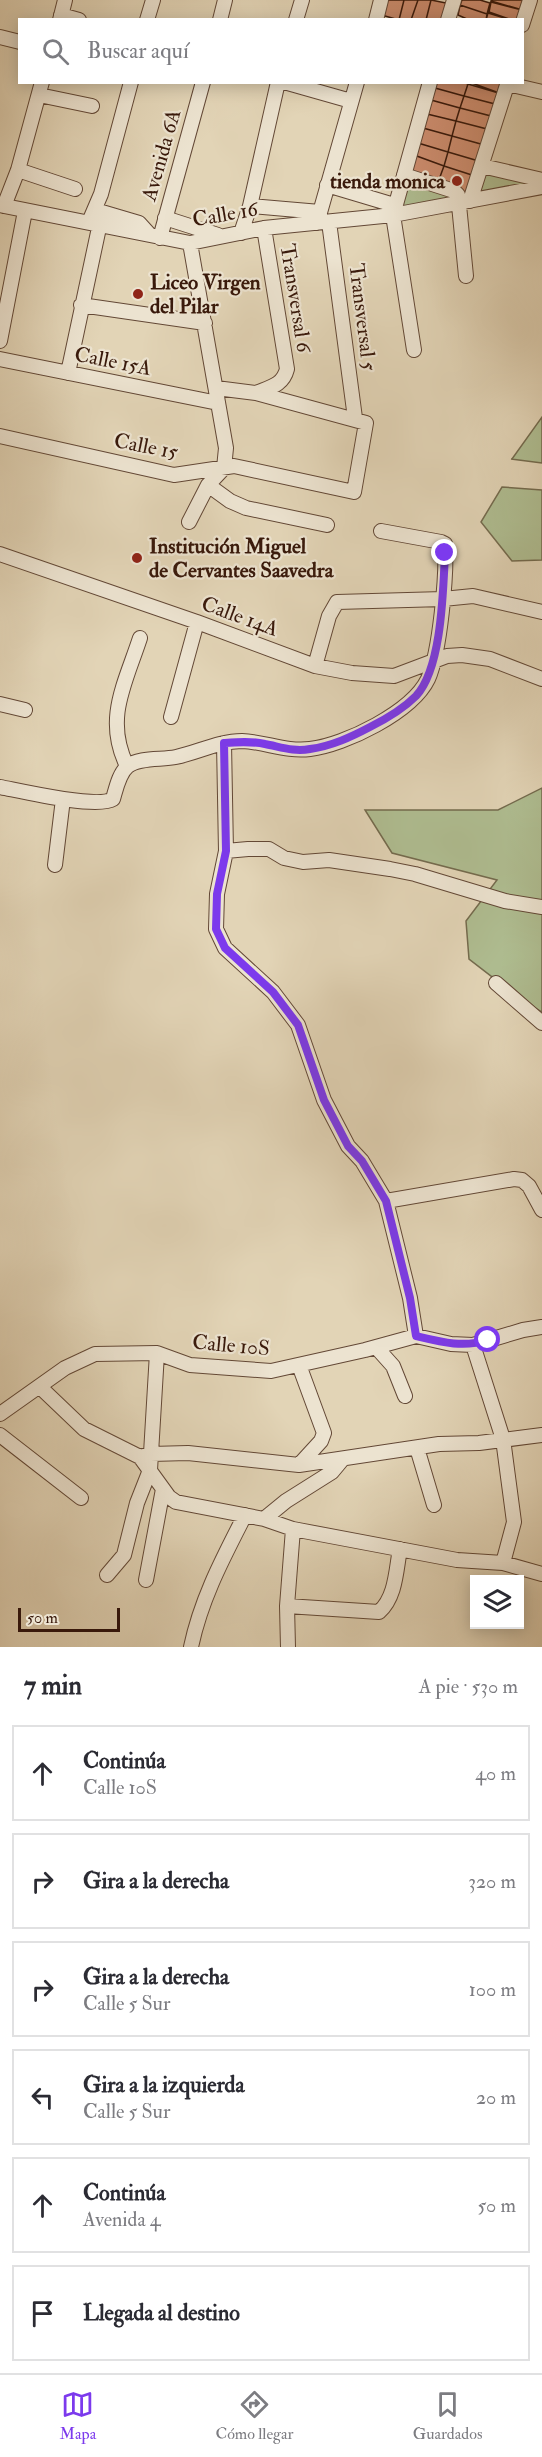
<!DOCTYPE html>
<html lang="es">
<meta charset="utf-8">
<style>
body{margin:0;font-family:"IM FELL Double Pica",serif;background:#f7f7f7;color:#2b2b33}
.controls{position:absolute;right:18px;bottom:18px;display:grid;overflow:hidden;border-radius:0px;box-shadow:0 3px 15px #0003}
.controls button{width:54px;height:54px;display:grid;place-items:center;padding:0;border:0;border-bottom:2px solid #e1e1e2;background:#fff;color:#2b2b33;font:30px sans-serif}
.scale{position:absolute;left:18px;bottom:15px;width:102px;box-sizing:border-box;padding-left:6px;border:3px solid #39190b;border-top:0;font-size:16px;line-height:21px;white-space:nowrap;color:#39190b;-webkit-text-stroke:4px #ece3d0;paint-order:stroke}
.stop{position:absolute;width:18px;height:18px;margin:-14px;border:4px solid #7c3aed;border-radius:50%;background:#fff}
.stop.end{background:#7c3aed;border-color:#fff;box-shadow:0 2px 6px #0008}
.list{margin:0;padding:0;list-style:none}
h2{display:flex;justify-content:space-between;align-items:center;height:78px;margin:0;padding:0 24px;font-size:26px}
h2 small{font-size:20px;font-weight:400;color:#7c7c81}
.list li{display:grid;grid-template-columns:39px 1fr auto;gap:18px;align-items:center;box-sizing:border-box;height:96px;margin:0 12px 12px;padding:0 12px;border:2px solid #e1e1e2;border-radius:0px}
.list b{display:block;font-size:22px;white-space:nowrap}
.list p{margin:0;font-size:20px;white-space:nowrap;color:#7c7c81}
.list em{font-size:20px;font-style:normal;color:#7c7c81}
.icon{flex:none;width:33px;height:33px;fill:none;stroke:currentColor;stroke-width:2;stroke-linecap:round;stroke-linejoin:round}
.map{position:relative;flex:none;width:542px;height:1647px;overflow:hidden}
.search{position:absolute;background:#fff;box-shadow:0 3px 15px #0003;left:18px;right:18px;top:18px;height:66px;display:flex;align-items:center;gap:15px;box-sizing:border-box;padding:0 21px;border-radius:0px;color:#7c7c81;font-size:22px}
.sheet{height:726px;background:#fff}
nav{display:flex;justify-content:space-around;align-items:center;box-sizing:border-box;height:84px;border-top:2px solid #e1e1e2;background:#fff;font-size:16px;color:#7c7c81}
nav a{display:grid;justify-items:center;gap:3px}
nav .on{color:#7c3aed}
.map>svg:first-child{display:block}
.green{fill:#afbd91;stroke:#746b4e;stroke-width:1.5}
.building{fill:#cd8d6f;stroke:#39190b;stroke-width:1.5}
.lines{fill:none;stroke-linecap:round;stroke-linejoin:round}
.minor-casing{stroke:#634836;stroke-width:16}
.minor{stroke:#ece3d0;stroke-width:14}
.route{stroke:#7c3aed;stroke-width:8}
.poi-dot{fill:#8f2418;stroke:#ece3d0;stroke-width:2}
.labels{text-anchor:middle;stroke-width:4.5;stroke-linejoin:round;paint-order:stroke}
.street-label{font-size:21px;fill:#39190b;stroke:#ece3d0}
.poi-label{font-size:21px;font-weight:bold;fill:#39190b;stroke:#ece3d0;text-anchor:start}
</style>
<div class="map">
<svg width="542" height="1647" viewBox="0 0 542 1647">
<rect width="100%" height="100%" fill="#e2d4b6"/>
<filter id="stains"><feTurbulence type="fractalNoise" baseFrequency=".00333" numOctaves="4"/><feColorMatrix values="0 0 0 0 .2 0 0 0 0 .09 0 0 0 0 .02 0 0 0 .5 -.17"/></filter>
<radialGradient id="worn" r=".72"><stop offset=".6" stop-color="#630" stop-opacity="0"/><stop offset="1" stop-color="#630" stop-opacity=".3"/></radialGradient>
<path class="green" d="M483 168 537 187 472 198Z
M409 183 456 196 399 211Z
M542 417V463L511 459H512Z
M502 487 542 490V560L512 561 481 522Z
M542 788V1012L522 1000 469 959 466 921 497 880 392 853 365 810H498Z"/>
<path class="building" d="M382 0H404L399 20 378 14Z
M404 0H418L411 20H399Z
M418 0H431L426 20H411Z
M431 0 451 4 445 20H426Z
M462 0H480L490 3 487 14 460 5Z
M492 0H525L526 11 491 1Z
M491 2 526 11 522 20H512L489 12Z
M460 5 487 14 486 20H469L458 15Z
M488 13 511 20H486Z
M436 82H463L468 84 464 96 435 88Z
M469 82H505L502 94Z
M468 84 502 94 499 105 464 96Z
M435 88 464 96 460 108 431 100Z
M464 96 499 105 495 117 460 108Z
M431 100 460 108 456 121 427 114Z
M460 108 495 117 491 130 456 121Z
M427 114 456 121 452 136 423 128Z
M456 121 491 130 488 146 452 136Z
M423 128 452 136 448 152 418 143Z
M452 136 488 146 482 162 448 152Z
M418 143 448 152 444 166 414 155Z
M448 152 482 162 478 177 444 166Z
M414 155 444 166 437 185 408 175Z
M444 166 478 177 470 194 437 185Z"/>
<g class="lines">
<defs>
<path id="minor" d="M61 15 79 20
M60 20 65 0
M147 20 153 0
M220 20 225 0
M296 20 302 0
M376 20 381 0
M448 20 454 0
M522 25 530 0
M0 37 20 42
M284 82 351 101
M508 84 542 92
M39 95 92 106
M482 166 542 180
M18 170 75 189
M404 175 454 191 458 195 466 276
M327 185 394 205
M470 201 508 82
M0 205 190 243 264 228 393 215 542 187
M4 206 18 170 42 82
M250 206 320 212
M95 210 139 223 149 234
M165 218 218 235
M89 222 101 194 131 82
M329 222 355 418
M317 223 357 82
M241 233 250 206 278 82
M160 238 203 82
M81 305 205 323
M0 341 25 211
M414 350 393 215 430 82
M0 359 218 403
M68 373 100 223
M256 393C271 387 283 385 287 369L264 228
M0 436 174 475 234 466 354 492 366 423 256 393 216 388
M208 485 230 501 246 508 327 525
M189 522 208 485 224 468 226 448 190 243
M0 554 197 622 315 666 352 673 394 676 447 656 462 655 490 659 542 679
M315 666 329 616 337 602 443 599 473 596 542 612
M0 704 25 710
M171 717 197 622
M224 743 226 851 217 894 216 929 225 948 273 992 298 1025 324 1100 348 1146 362 1161 386 1201 410 1298 416 1336
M127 766C104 719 125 684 140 638
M0 787C21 791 97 809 113 799 116 789 119 773 128 766 139 757 162 760 176 757 199 752 219 741 242 741 266 742 286 752 310 749 345 745 412 712 428 679 440 652 447 574 445 544L441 542 381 531
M226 851 248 849H269L284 858 303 862 329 860 390 869 415 874 505 901 542 907
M55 865 63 799
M496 983 542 1023
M386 1201 514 1179 522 1180 529 1186 542 1210
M473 1345 503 1439 514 1522 503 1563
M376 1347 393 1366 405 1396
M299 1365 324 1433 321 1441 299 1465
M40 1387 84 1429 140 1457 169 1497 176 1502 264 1519 293 1529 457 1560 503 1563 542 1574
M0 1414 65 1368 95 1354 157 1353 190 1365 271 1371 365 1350 416 1336 451 1344 473 1345 523 1330 542 1327
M0 1435 81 1498
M417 1448 434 1505
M140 1457 151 1454 188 1453 299 1465 439 1444 479 1443 542 1435
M264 1519 286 1501 332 1472 342 1460
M107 1575 124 1555 137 1503 150 1470 157 1353
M146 1580 163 1489
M287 1606 379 1612C396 1597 396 1570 400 1549
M191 1647C201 1599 223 1558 245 1515
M288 1647 287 1606 293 1529"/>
</defs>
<use href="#minor" class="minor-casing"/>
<use href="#minor" class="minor"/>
</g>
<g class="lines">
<path class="route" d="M445 553C443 591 442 668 416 696 404 708 386 719 370 727 351 737 332 746 310 749 294 752 281 747 265 744 251 741 238 742 224 743L226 851 217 894 216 929 225 948 273 992 298 1025 324 1100 348 1146 362 1161 386 1201 410 1298 416 1336C441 1342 463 1348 488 1340"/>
</g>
<g class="poi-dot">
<circle cx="457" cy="181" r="6"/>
<circle cx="138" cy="294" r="6"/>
<circle cx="137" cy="558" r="6"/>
</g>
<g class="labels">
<g class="street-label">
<text transform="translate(161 155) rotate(-74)" y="7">Avenida 6A</text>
<text transform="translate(225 214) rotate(-10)" y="7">Calle 16</text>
<text transform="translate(296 298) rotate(81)" y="7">Transversal 6</text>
<text transform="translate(363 317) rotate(83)" y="7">Transversal 5</text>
<text transform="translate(113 361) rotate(11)" y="7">Calle 15A</text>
<text transform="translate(146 446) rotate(11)" y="7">Calle 15</text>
<text transform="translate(240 616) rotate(20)" y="7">Calle 14A</text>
<text transform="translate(231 1345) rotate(5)" y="7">Calle 10S</text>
</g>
<g class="poi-label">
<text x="445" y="188" text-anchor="end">tienda monica</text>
<text x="150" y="289">Liceo Virgen<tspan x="150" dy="24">del Pilar</tspan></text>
<text x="149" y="553">Institución Miguel<tspan x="149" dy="24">de Cervantes Saavedra</tspan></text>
</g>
</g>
<rect width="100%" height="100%" filter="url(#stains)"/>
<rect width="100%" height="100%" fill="url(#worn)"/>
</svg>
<div class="controls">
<button><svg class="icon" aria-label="layers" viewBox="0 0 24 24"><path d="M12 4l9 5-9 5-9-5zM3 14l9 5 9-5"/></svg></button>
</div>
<div class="scale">50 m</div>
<div class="stop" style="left:488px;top:1340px"></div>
<div class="stop end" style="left:445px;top:553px"></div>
<div class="search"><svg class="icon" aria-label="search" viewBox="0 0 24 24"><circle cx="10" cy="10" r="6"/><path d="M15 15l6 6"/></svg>Buscar aquí</div>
</div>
<section class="sheet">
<h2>7 min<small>A pie · 530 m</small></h2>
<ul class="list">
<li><svg class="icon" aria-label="ahead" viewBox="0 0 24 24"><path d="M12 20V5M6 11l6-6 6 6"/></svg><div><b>Continúa</b><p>Calle 10S</p></div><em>40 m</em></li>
<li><svg class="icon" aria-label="right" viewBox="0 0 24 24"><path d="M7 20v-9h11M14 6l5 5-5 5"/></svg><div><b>Gira a la derecha</b></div><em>320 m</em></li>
<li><svg class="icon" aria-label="right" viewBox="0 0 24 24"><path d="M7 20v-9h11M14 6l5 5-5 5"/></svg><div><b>Gira a la derecha</b><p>Calle 5 Sur</p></div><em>100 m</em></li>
<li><svg class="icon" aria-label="left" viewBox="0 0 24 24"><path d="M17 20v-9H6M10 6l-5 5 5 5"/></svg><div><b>Gira a la izquierda</b><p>Calle 5 Sur</p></div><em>20 m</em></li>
<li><svg class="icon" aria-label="ahead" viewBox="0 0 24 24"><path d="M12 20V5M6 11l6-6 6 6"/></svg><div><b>Continúa</b><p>Avenida 4</p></div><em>50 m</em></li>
<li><svg class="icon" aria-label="arrive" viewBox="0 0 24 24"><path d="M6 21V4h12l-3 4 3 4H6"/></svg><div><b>Llegada al destino</b></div></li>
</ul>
</section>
<nav>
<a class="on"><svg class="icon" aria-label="map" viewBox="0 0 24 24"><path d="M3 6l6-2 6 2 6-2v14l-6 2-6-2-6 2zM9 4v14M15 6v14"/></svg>Mapa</a>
<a><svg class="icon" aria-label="directions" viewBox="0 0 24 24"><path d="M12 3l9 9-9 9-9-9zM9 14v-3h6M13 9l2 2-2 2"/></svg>Cómo llegar</a>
<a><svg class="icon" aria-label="saved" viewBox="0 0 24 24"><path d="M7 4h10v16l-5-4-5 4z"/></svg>Guardados</a>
</nav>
